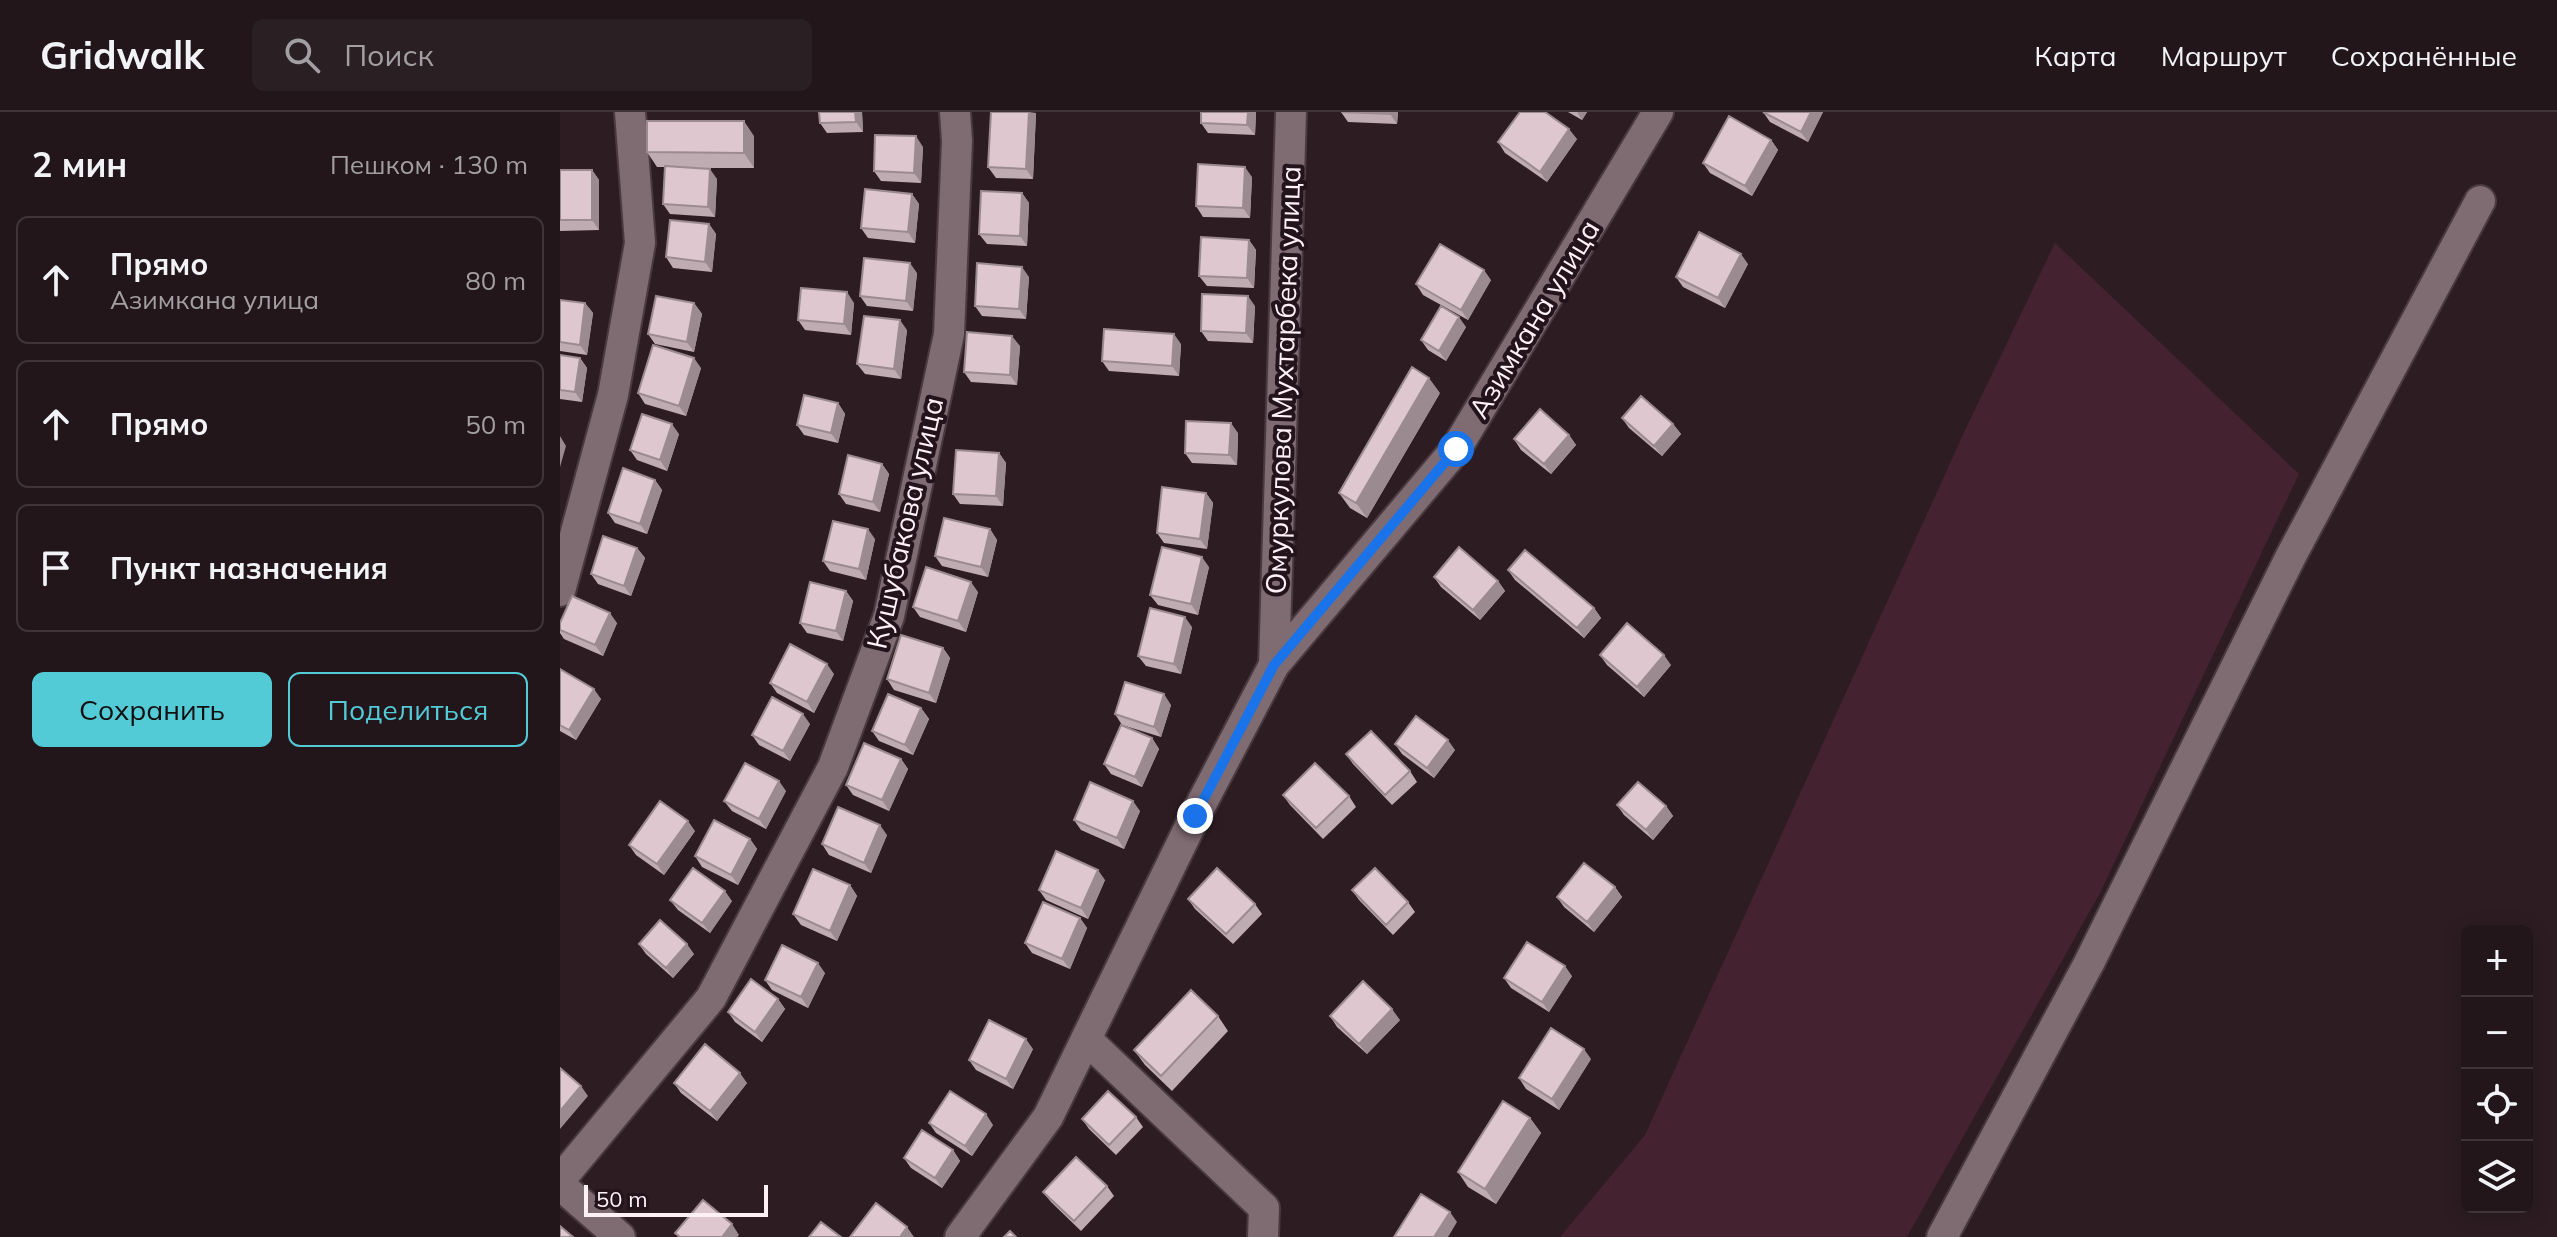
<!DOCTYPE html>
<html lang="ru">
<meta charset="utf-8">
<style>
body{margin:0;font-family:Mulish,sans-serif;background:#2a1f23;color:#f1f3f6}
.controls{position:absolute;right:24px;bottom:24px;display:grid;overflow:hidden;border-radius:12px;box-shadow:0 4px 20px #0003}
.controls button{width:72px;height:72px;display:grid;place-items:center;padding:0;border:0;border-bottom:2px solid #3f3539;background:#22161a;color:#f1f3f6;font:40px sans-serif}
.scale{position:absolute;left:24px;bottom:20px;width:184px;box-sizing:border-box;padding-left:8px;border:4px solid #fdf1f6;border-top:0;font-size:22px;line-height:28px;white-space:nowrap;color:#fdf1f6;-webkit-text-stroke:6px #23131a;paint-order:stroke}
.stop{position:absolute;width:24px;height:24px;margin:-18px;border:6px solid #1a73e8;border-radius:50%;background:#fff}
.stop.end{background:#1a73e8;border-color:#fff;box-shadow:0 2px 8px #0008}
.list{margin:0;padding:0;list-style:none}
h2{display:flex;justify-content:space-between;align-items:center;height:104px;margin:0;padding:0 32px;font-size:34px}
h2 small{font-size:26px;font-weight:400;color:#a29fa2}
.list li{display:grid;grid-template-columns:52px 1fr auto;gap:24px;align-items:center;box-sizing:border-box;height:128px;margin:0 16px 16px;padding:0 16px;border:2px solid #3f3539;border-radius:12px}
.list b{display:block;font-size:30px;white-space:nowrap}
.list p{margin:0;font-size:26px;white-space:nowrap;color:#a29fa2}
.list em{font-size:26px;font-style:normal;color:#a29fa2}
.actions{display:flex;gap:16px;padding:24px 32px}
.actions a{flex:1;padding:18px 0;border:2px solid #52cbd7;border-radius:12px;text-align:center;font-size:28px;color:#52cbd7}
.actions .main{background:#52cbd7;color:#111}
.icon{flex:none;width:44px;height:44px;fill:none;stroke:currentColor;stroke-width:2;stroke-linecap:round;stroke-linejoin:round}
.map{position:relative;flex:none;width:1997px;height:1125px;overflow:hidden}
header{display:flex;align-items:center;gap:48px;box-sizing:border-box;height:112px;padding:0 40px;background:#22161a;border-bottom:2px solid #3f3539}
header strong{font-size:38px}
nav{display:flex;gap:44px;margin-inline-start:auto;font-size:28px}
.search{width:560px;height:72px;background:#2a1f23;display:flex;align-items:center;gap:20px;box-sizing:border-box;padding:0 28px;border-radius:12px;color:#a29fa2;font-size:30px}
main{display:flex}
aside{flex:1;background:#22161a}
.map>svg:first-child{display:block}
.green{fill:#442230}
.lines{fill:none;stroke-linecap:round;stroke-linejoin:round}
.minor-casing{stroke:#483a40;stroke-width:34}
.minor{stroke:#7f6b72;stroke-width:30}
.wall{fill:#bfabb2}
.shaded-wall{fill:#9b8b91}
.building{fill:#dec7cf;stroke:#9b8b91;stroke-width:2}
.route{stroke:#1a73e8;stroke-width:10}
.labels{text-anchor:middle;stroke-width:8;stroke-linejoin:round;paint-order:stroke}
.street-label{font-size:28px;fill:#fdf1f6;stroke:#23131a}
</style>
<header>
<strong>Gridwalk</strong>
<div class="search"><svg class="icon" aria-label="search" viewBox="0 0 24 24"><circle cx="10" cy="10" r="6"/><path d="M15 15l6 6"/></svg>Поиск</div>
<nav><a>Карта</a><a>Маршрут</a><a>Сохранённые</a></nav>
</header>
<main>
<aside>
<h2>2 мин<small>Пешком · 130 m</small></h2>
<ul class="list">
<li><svg class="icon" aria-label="ahead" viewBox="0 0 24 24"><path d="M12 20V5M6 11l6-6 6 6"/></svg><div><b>Прямо</b><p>Азимкана улица</p></div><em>80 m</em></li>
<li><svg class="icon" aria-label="ahead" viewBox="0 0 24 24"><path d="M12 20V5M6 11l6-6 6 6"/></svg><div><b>Прямо</b></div><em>50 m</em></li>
<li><svg class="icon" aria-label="arrive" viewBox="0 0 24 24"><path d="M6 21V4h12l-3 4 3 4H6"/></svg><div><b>Пункт назначения</b></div></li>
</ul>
<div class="actions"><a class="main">Сохранить</a><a>Поделиться</a></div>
</aside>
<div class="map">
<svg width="1997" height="1125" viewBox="0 0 1997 1125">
<rect width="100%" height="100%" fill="#2d1d23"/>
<path class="green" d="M1495 131 1739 362 1540 781 1347 1125H1000L1085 1023 1406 316Z"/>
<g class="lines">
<defs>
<path id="minor" d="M0 479 53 283 80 131 70 0
M714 553 896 337 1098 0
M526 927 704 1096 703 1125
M0 1068 151 886 273 655 329 504 389 222 397 29 395 0
M0 1073 60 1125
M400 1125 488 1005 635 704 714 553 731 0
M1382 1125 1529 851 1731 444 1920 89"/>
</defs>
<use href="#minor" class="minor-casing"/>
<use href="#minor" class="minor"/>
</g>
<path class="wall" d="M259 0H302L303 20 267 21 260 11Z
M641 0H696L695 23 648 21 641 11Z
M781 0H838L837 12 788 10Z
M1008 0H1027L1022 8Z
M1203 0H1263L1248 30 1210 10Z
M476 1 473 67 436 66 428 55Z
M194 24V56H129L157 67 155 105 110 102 103 92 105 55H97L87 40Z
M1017 27 987 70 945 41 938 30Z
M1211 28 1218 38 1192 84 1150 61 1143 51Z
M363 35 361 71 321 69 314 59Z
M0 58H32L39 68V118L0 119Z
M692 65 690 106 643 105 636 94Z
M462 81 469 91 467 134 427 132 419 122Z
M352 82 359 92 355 131 308 126 301 116Z
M149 112 156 122 152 160 113 156 106 145Z
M689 128 696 138 694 176 647 174 639 164Z
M1188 152 1165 196 1123 175 1116 165Z
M357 161 353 199 307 194 300 184Z
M469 165 466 207 422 204 415 194Z
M931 168 908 208 863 183 856 172Z
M0 188 25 191 33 201 27 243 0 239Z
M134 191 142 202 134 240 95 232 88 222Z
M294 191 291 223 245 218 238 208Z
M695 194 693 231 648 229 641 219Z
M906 215 886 249 868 238 861 228Z
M347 218 341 267 305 262 297 252Z
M621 232 619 264 549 259 542 249Z
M460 234 457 273 411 270 404 260Z
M0 243 20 246 27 256 22 290 0 287Z
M141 256 126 304 85 292 78 281Z
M880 281 807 406 790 396 779 381Z
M278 291 285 302 278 331 244 323 237 313Z
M1062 306 1113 312 1121 322 1102 344 1069 316Z
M678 321 677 353 632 351 625 341Z
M119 322 107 359 77 348 70 338Z
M1009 323 1016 333 991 362 961 338 954 327Z
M439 341 446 351 443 394 400 392 393 382Z
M322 352 329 362 320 400 286 392 279 382Z
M95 368 102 378 87 422 55 411 48 401Z
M646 381 653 391 647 437 604 431 597 421Z
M430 417 437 428 428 465 382 454 375 444Z
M315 427 306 468 270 459 263 449Z
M77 436 85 446 71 484 38 472 31 462Z
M649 455 638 503 598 493 590 483Z
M948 458 1034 496 1041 506 1024 526 955 468Z
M874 465 938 469 945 479 920 508 881 475Z
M286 479 293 489 283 529 247 521 240 511Z
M418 480 406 520 360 505 353 495Z
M0 511H57L43 544 4 527 0 521Z
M632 515 621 562 586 554 578 544Z
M383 536 390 546 376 591 334 578 327 567Z
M1040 543 1111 553 1084 585 1047 553Z
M0 557 41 587 16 628 0 619Z
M274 562 254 601 217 581 210 571Z
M611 593 601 625 562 613 555 602Z
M361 596 369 607 353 643 319 629 312 619Z
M250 612 230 649 199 633 192 623Z
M592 626 599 637 582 675 551 662 544 652Z
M835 632 895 638 874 666 842 642Z
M786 642 850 659 857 670 832 693 793 652Z
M341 647 348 657 329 699 293 683 286 673Z
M226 679 206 717 172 699 164 689Z
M723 683 789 684 796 695 763 727 730 693Z
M1057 693 1106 694 1113 704 1093 728 1064 703Z
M580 699 564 737 521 718 514 708Z
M135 719 104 763 76 743 69 733Z
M327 723 311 761 269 743 262 732Z
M190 727 197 737 178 773 142 755 135 744Z
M545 768 528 807 486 788 479 778Z
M290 773 297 784 277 829 241 813 233 802Z
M1055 775 1062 785 1034 820 1004 795 997 785Z
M792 778 848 790 855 800 833 823 799 788Z
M628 787 695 792 702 802 673 832 635 797Z
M110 788 172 789 150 821 118 798Z
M520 806 527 816 510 857 472 841 465 831Z
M79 832 134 842 113 866 86 842Z
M265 861 248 896 212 878 205 868Z
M1012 864 989 900 951 876 944 866Z
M218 887 225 897 202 930 175 910 168 900Z
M658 904 668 919 612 979 585 953 574 938Z
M770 904 840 908 807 942 777 915Z
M473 937 453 977 416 958 409 948Z
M1031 947 999 998 966 977 959 966Z
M114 971H187L157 1009 121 981Z
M576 1005 583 1015 556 1043 529 1017 522 1007Z
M970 1006 981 1021 936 1092 908 1075 898 1060Z
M369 1011 433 1013 412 1044 376 1021Z
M393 1038 400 1049 382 1076 351 1056 344 1046Z
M547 1074 554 1084 521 1119 491 1090 483 1080Z"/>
<path class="shaded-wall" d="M295 0H302L303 20 296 10Z
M469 0 476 1 473 67 466 57Z
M688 0H696L695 23 687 13Z
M830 0H838L837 12 830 2Z
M1017 0H1027L1022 8Z
M1251 0H1263L1248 30 1241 20Z
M184 9 194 24V56L184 41Z
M1009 17 1017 27 987 70 980 60Z
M356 24 363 35 361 71 354 61Z
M1211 28 1218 38 1192 84 1185 74Z
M685 55 692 65 690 106 683 96Z
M150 57 157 67 155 105 148 95Z
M32 58 39 68V118L32 108Z
M462 81 469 91 467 134 460 124Z
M352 82 359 92 355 131 348 120Z
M149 112 156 122 152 160 145 150Z
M689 128 696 138 694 176 687 166Z
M1181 142 1188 152 1165 196 1158 186Z
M350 151 357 161 353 199 346 189Z
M462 155 469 165 466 207 459 197Z
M924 158 931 168 908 208 901 198Z
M287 180 294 191 291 223 284 212Z
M688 184 695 194 693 231 686 221Z
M25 191 33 201 27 243 20 233Z
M134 191 142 202 134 240 127 230Z
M899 205 906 215 886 249 879 239Z
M340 208 347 218 341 267 334 257Z
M614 222 621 232 619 264 612 254Z
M452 224 460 234 457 273 450 263Z
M20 246 27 256 22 290 15 280Z
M134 246 141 256 126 304 119 294Z
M869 266 880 281 807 406 796 391Z
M278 291 285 302 278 331 271 321Z
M671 311 678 321 677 353 669 343Z
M112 312 119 322 107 359 100 348Z
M1113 312 1121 322 1102 344 1094 334Z
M1009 323 1016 333 991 362 984 352Z
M0 324 6 334 0 355Z
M439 341 446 351 443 394 436 384Z
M322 352 329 362 320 400 313 390Z
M95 368 102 378 87 422 80 412Z
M646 381 653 391 647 437 640 427Z
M308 417 315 427 306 468 299 457Z
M430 417 437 428 428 465 421 455Z
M77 436 85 446 71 484 64 474Z
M642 445 649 455 638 503 631 492Z
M938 469 945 479 920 508 913 498Z
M411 470 418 480 406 520 398 509Z
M286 479 293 489 283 529 276 519Z
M1034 496 1041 506 1024 526 1017 516Z
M50 501 57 511 43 544 35 533Z
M625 505 632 515 621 562 614 552Z
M383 536 390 546 376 591 369 581Z
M1104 543 1111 553 1084 585 1077 575Z
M267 552 274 562 254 601 247 590Z
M34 577 41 587 16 628 9 618Z
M604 582 611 593 601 625 594 615Z
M361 596 369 607 353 643 345 633Z
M243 602 250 612 230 649 223 639Z
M592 626 599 637 582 675 575 665Z
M888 628 895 638 874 666 867 656Z
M341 647 348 657 329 699 322 688Z
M219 669 226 679 206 717 199 707Z
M573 689 580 699 564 737 557 726Z
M1106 694 1113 704 1093 728 1086 718Z
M128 709 135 719 104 763 97 752Z
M320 713 327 723 311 761 304 751Z
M190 727 197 737 178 773 171 763Z
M538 758 545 768 528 807 521 796Z
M290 773 297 784 277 829 270 819Z
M1055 775 1062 785 1034 820 1027 810Z
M165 779 172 789 150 821 142 811Z
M520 806 527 816 510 857 502 847Z
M127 832 134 842 113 866 106 856Z
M258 851 265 861 248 896 241 885Z
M1005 854 1012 864 989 900 982 890Z
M218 887 225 897 202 930 195 920Z
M832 897 840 908 807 942 799 932Z
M466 927 473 937 453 977 446 967Z
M1024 937 1031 947 999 998 992 987Z
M180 961 187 971 157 1009 150 999Z
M21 974 28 984 0 1017V999Z
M426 1002 433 1013 412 1044 405 1034Z
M970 1006 981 1021 936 1092 925 1077Z
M393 1038 400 1049 382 1076 375 1066Z
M890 1100 897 1110 888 1125H874Z
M172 1112 179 1123 177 1125H162Z
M347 1115 354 1125H340Z"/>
<path class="building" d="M259 0H295L296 10 260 11Z
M431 0H469L466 57 428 55Z
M641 0H688L687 13 641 11Z
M781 0H830V2Z
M960 0H985L1009 17 980 60 938 30Z
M1203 0H1251L1241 20Z
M1169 4 1211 28 1185 74 1143 51Z
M87 9H184V41L87 40Z
M315 23 356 24 354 61 314 59Z
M638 52 685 55 683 96 636 94Z
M105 54 150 57 148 95 103 92Z
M0 58H32V108H0Z
M305 77 352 82 348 120 301 116Z
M421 79 462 81 460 124 419 122Z
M110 108 149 112 145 150 106 145Z
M1139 120 1181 142 1158 186 1116 165Z
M641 125 689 128 687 166 639 164Z
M880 132 924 158 901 198 856 172Z
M304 146 350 151 346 189 300 184Z
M417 151 462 155 459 197 415 194Z
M241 176 287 180 284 212 238 208Z
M642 182 688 184 686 221 641 219Z
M96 184 134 191 127 230 88 222Z
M0 188 25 191 20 233 0 230Z
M881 194 899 205 879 239 861 228Z
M304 204 340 208 334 257 297 252Z
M544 217 614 222 612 254 542 249Z
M407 220 452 224 450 263 404 260Z
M93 233 134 246 119 294 78 281Z
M0 243 20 246 15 280 0 278Z
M852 255 869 266 796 391 779 381Z
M244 283 278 291 271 321 237 313Z
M1081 284 1113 312 1094 334 1062 306Z
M980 297 1009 323 984 352 954 327Z
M82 302 112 312 100 348 70 338Z
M626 309 671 311 669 343 625 341Z
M396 338 439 341 436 384 393 382Z
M288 343 322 352 313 390 279 382Z
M63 356 95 368 80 412 48 401Z
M602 375 646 381 640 427 597 421Z
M384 406 430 417 421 455 375 444Z
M273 409 308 417 299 457 263 449Z
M43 424 77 436 64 474 31 462Z
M602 435 642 445 631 492 590 483Z
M899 435 938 469 913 498 874 465Z
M965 438 1034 496 1017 516 948 458Z
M366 455 411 470 398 509 353 495Z
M250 470 286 479 276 519 240 511Z
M12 484 50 501 35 533 0 518V511Z
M590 496 625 505 614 552 578 544Z
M1067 511 1104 543 1077 575 1040 543Z
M341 523 383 536 369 581 327 567Z
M230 532 267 552 247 590 210 571Z
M0 557 34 577 9 618 0 613Z
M565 570 604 582 594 615 555 602Z
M328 582 361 596 345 633 312 619Z
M212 585 243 602 223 639 192 623Z
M856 604 888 628 867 656 835 632Z
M561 613 592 626 575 665 544 652Z
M811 619 850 659 825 683 786 642Z
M304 631 341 647 322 688 286 673Z
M185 651 219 669 199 707 164 689Z
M755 651 789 684 756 716 723 683Z
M530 670 573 689 557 726 514 708Z
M1078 670 1106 694 1086 718 1057 693Z
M100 689 128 709 97 752 69 733Z
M278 695 320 713 304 751 262 732Z
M154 708 190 727 171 763 135 744Z
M496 739 538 758 521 796 479 778Z
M1024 751 1055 775 1027 810 997 785Z
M133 756 165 779 142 811 110 788Z
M657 756 695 792 666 822 628 787Z
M815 756 848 790 826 813 792 778Z
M253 757 290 773 270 819 233 802Z
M483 790 520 806 502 847 465 831Z
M100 808 127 832 106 856 79 832Z
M967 830 1005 854 982 890 944 866Z
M222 833 258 851 241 885 205 868Z
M191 867 218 887 195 920 168 900Z
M803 869 832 897 799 932 770 904Z
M631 878 658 904 601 964 574 938Z
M429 908 466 927 446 967 409 948Z
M991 916 1024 937 992 987 959 966Z
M145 932 180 961 150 999 114 971Z
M0 956 21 974 0 999Z
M390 979 426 1002 405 1034 369 1011Z
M548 979 576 1005 549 1033 522 1007Z
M943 989 970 1006 925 1077 898 1060Z
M362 1018 393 1038 375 1066 344 1046Z
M516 1045 547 1074 514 1109 483 1080Z
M861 1082 890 1100 874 1125H834Z
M143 1088 172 1112 162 1125H120L115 1121Z
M316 1091 347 1115 340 1125H290Z
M261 1110 281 1125H249Z
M0 1114 13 1125H0Z
M450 1119 456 1125H444Z"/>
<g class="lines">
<path class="route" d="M635 704 714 553 896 337"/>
</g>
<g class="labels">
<g class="street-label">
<text transform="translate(974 207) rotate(-59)" y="10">Азимкана улица</text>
<text transform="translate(723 268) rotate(-88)" y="10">Омуркулова Мухтарбека улица</text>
<text transform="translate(345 411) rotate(-77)" y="10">Кушубакова улица</text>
</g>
</g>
</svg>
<div class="controls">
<button>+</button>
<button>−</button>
<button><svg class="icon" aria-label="locate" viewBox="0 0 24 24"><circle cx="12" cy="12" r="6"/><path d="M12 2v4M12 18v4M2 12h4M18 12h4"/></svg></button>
<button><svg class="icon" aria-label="layers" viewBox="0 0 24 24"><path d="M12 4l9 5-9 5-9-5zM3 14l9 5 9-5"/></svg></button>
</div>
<div class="scale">50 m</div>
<div class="stop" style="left:896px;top:337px"></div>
<div class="stop end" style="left:635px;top:704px"></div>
</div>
</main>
